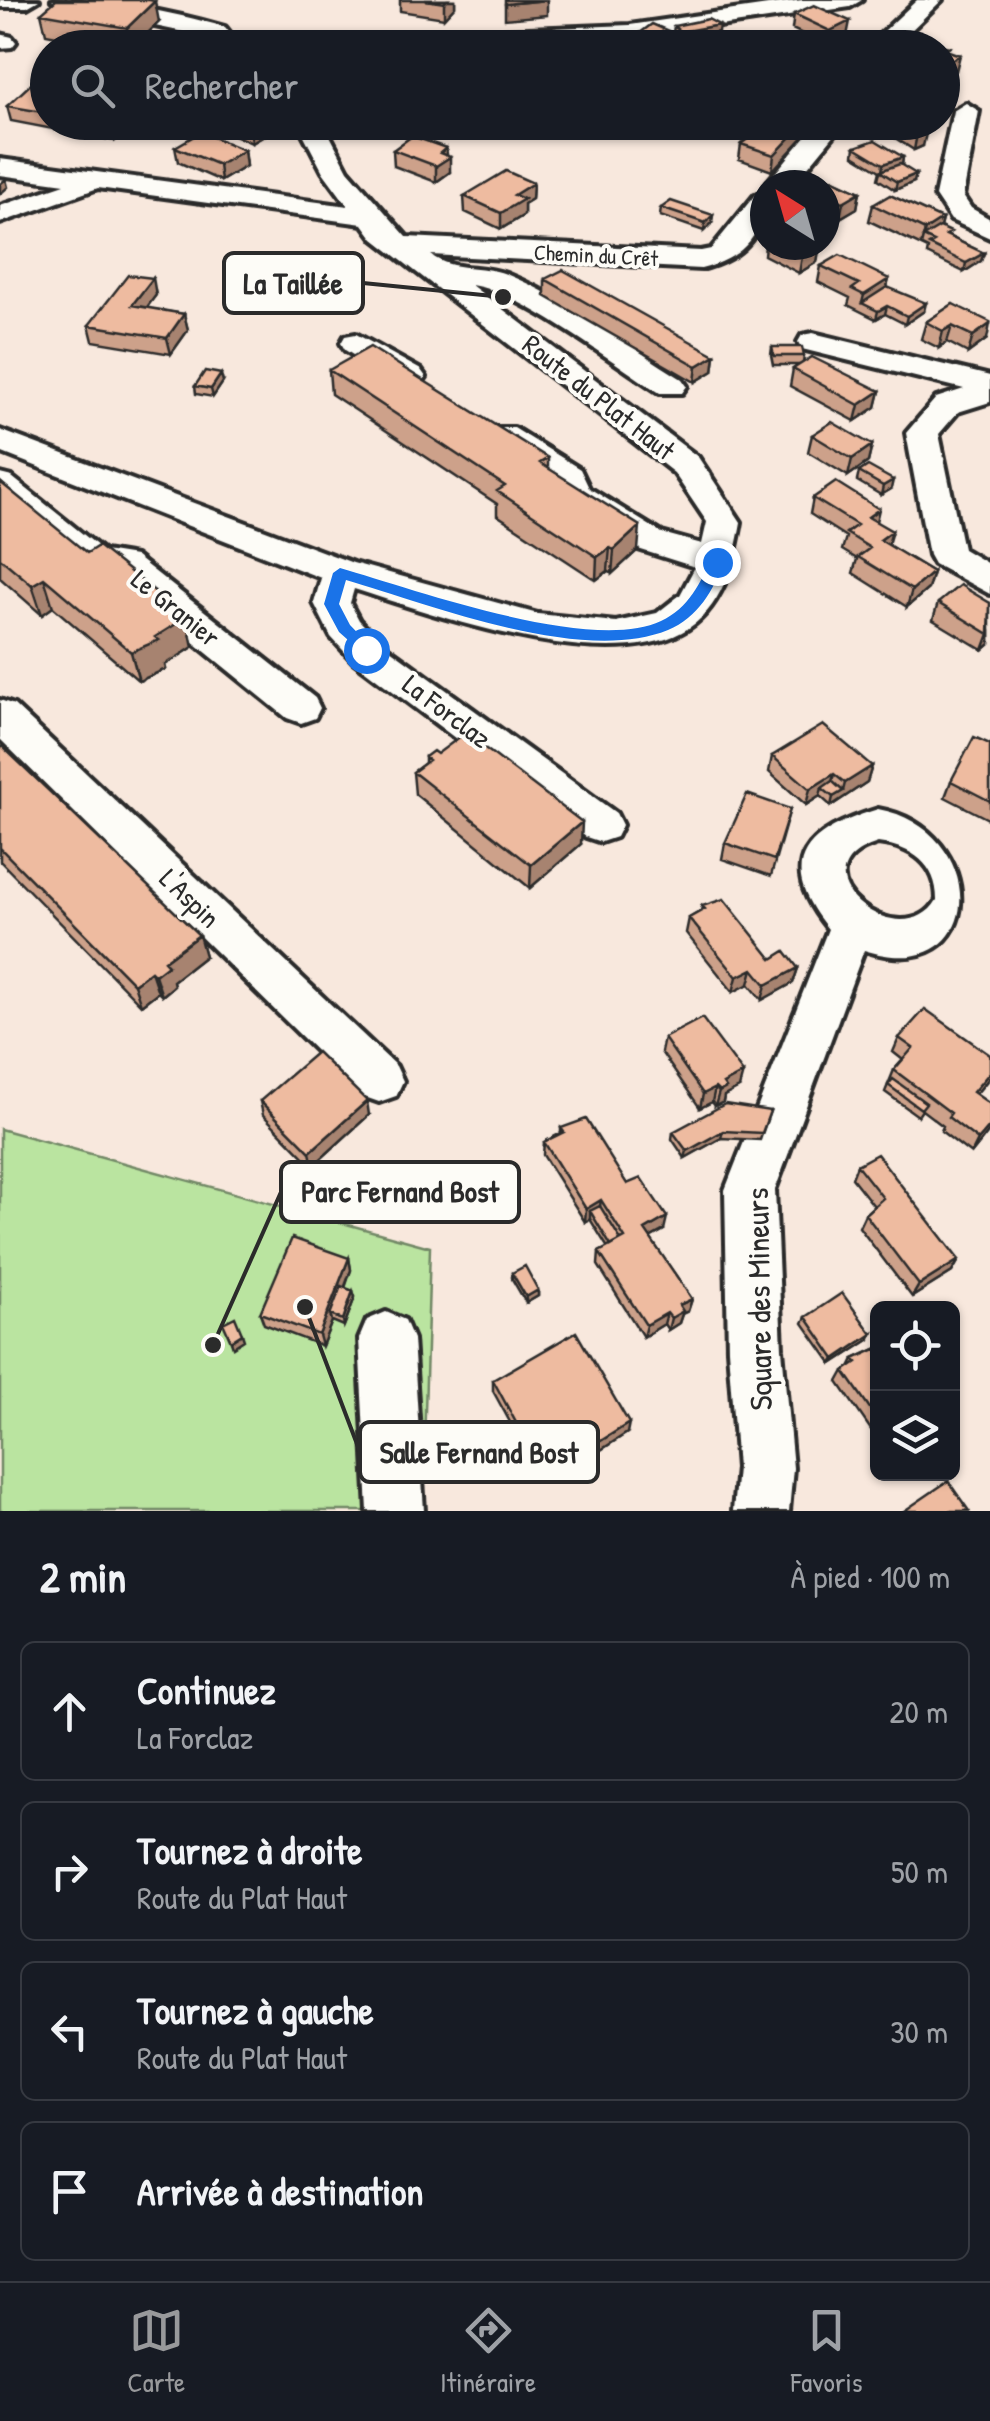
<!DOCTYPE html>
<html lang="fr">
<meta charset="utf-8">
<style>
body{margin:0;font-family:"Patrick Hand",sans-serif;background:#20242c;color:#f1f3f6}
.controls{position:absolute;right:30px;bottom:30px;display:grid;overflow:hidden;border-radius:15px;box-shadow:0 2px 8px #0004}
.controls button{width:90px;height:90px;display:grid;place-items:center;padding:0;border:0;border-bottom:2px solid #363941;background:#171b24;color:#f1f3f6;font:50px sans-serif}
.compass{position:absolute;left:750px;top:170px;width:90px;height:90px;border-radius:50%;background:#171b24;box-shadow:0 2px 8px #0004;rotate:323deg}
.stop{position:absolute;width:30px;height:30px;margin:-22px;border:8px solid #1a73e8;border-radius:50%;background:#fff}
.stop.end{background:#1a73e8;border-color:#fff;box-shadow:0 2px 10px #0008}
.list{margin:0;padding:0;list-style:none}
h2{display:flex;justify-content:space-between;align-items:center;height:130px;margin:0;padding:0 40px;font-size:42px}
h2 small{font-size:32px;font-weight:400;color:#9ea1a6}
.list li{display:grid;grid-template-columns:65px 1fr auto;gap:30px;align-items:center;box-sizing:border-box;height:140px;margin:0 20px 20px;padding:0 20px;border:2px solid #363941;border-radius:15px}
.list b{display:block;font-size:38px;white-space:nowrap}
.list p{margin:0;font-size:32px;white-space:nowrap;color:#9ea1a6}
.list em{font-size:32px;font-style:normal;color:#9ea1a6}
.icon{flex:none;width:55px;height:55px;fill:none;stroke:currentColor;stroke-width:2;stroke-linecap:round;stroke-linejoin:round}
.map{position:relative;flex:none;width:990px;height:1511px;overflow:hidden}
.search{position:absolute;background:#171b24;box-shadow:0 2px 8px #0004;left:30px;right:30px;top:30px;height:110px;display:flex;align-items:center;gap:25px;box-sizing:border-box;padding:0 35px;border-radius:55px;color:#9ea1a6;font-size:38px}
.sheet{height:770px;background:#171b24}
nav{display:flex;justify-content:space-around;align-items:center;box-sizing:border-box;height:140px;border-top:2px solid #363941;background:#171b24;font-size:28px;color:#9ea1a6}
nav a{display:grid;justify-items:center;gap:5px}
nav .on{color:#98999b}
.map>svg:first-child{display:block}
.green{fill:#bae4a0;stroke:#728866;stroke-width:2.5}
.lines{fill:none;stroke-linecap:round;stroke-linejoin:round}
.minor-casing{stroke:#2b2b2b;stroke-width:8}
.minor{fill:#fdfcf7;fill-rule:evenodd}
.wall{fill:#cda18a;stroke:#2b2b2b;stroke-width:2.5}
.shaded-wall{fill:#a78370;stroke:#2b2b2b;stroke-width:2.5}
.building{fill:#eebba0;stroke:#2b2b2b;stroke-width:2.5}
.route{fill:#1a73e8}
.labels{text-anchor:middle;stroke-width:8;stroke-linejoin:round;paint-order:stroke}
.far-street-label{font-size:22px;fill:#2b2b2b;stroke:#fdfcf7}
.street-label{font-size:28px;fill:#2b2b2b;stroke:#fdfcf7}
.near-street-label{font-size:32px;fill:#2b2b2b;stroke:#fdfcf7}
.leader{fill:none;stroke:#2b2b2b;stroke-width:4}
.callout-dot{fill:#2b2b2b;stroke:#fdfcf7;stroke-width:4}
.callout{fill:#fdfcf7;stroke:#2b2b2b;stroke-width:4}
.callout-label{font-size:30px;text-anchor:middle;font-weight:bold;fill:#2b2b2b}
</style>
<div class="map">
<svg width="990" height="1511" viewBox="0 0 990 1511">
<rect width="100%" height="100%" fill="#f8e8dd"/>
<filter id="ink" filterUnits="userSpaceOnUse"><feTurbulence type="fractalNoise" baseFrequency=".01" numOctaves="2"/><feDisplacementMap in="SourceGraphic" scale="20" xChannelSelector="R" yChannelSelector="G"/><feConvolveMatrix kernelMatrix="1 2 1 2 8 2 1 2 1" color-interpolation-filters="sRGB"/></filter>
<g filter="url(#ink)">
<path class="green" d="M0 1129 430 1247 422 1511H0Z"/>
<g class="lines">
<defs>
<path id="minor" d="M0 0H39L27 7H0Z
M52 0C113 0 167 11 225 27L229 32 217 39 64 7Z
M802 0H862L850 7 630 39 360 48 372 41 427 33 630 25Z
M917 0H942L893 48H866Z
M0 34 12 37 16 42 12 47 0 48Z
M966 103 979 111 963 196 971 208 990 219V238L951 220 935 196 953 111Z
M297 122H323L348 170 407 237 701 251 711 249 755 195 765 193C765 235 741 259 701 269L431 255C453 272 480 264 506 274 568 299 625 344 682 379L687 386 682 393H660C614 364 520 291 471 285L698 457 741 522C734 562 722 611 682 632 602 675 436 615 354 589L350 603 359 620 379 641 616 813 622 825 616 837 601 842 586 837 353 661 331 637 314 603 321 578 0 452V430L353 563 538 614 616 622 657 613 680 595 695 567 638 549 562 502 553 483 486 435 490 428H514L580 469 589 488 662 533 702 544 707 522 674 473 374 239 363 224 98 188 0 223V206L65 184 0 175V159L348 206 323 172Z
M818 122H845L793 185H765Z
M813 333 990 376V402L958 412 939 434 963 549 990 565V594L934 564 929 555 906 433 936 398 964 389 802 349 798 342 802 335Z
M356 334 421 370 426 377 421 384H399L345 350 341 343 345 336Z
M0 474 12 477 104 551 135 556 315 698 320 708 315 718 301 723 287 718 112 576 82 571 0 503Z
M0 700 14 705 396 1066 403 1081 396 1096 379 1102 362 1096 0 739Z
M878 809C990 829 990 990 864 950L775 1190 782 1349 793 1468 789 1511H733L737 1468 728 1349 725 1190 828 929C772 860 808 831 878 809ZM878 843C912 847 937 864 937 900 902 959 787 871 878 843Z
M386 1312 405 1320 413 1339 424 1511H368L359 1339 367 1320Z"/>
</defs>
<use href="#minor" class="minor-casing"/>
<use href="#minor" class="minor"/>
</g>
<path class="wall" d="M400 0H455V6L444 18 400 11Z
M41 13 159 22 133 48H119L46 34Z
M794 14 847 36 828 46 792 29Z
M674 26 718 32 685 39 696 43 695 48H631L632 39 673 33Z
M48 85V122H134L115 141 11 121 7 106Z
M213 122H273L274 130 252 143 213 126Z
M472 122H495L488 128Z
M754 122H817L772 171 739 159 741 144 764 127Z
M870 122H920L923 146 914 150Z
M175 147 244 150 246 166 221 181 178 162Z
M855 147 903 157 902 165 914 182 895 190 878 179 880 171 854 155Z
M446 148 450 172 436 182 394 166 393 150Z
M819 173 860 192 857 208 840 218 825 211V185H802L803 183Z
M533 183 532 199 524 204V215L501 229 465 212 464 196Z
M873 205 942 219 940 227 949 237 984 253 981 261 964 272 927 254 928 249 869 221Z
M661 208 712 223 704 231 660 216Z
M765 245H819L817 262 799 273 764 255Z
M821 266 889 279 887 287 924 311 905 324 885 314 876 319 848 305 850 298 818 282Z
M545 279 715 355 713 371 695 382 545 296Z
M156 295 146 308 184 314 188 330 171 354 93 341 89 325Z
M953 304 987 339 968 353 947 342 939 348 921 339 926 322Z
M772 347 804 356 803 363 880 391 876 407 855 421 790 386 793 369 799 365H773L771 355Z
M329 370 548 458V468L638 550 612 574 608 571 596 580 497 515V504L331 394Z
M223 382 213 397 196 394 195 386Z
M812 435 872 445 868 462 848 476 808 452Z
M859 472 891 489 881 495 857 481Z
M0 482 193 647 165 665 166 669 139 681 53 607 42 615 0 578Z
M813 498 876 522 888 545 933 572 928 589 907 607 853 573 857 559 842 550 846 537 810 514Z
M938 603H990V644L983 650 933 620Z
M990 744V820L945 797 951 781Z
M0 748 199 935 205 956 173 981 174 986 162 996 158 992 141 1005 0 861Z
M772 756 872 766 867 782 831 806 820 796 806 805 769 772Z
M425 757 581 844 530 888 415 794 413 772 425 763Z
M790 809 771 876 722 859 725 843Z
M702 906 772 959 798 968 793 983 762 1000 749 984 733 992 686 933 689 918 701 911Z
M664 1038 739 1088 724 1096 723 1102 715 1106 712 1102 700 1108 661 1052Z
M899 1038 990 1077 976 1094 990 1130 971 1154 941 1131 943 1126 922 1110 918 1116 885 1092 894 1070 903 1060 893 1052Z
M260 1101 369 1115 313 1166 263 1115Z
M770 1111 760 1140 721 1138 685 1158 672 1139 673 1132Z
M561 1128 627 1184 664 1230 650 1238 692 1299 688 1311 682 1314 679 1323 668 1330 664 1324 643 1337 598 1265 599 1252 608 1248 590 1219 585 1222 543 1155 544 1142 561 1133Z
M857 1165 959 1260 952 1272 912 1297 859 1227 865 1214 874 1206 852 1178Z
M349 1258 351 1270 345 1288 353 1291 355 1297 344 1326 332 1321 322 1346 264 1324 260 1313Z
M512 1273 538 1290V1296L526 1303 512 1279Z
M806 1317 869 1340 832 1364 803 1323Z
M878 1348V1440L838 1382 844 1371 850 1367 854 1359Z
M493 1380 627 1433 579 1464 568 1446 534 1466 493 1391Z"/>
<path class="shaded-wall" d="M447 0H455V6L444 18V3Z
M547 0V15L505 19V4Z
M155 1 159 22 133 48H130L127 28Z
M850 21 847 36 828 46 830 31Z
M719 25 718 32 680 40V32Z
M960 55 956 71 942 78V65Z
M114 122H134L115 141 112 125Z
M258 122H273L274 130 252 143 250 127Z
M805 122H817L772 171 774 155Z
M927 130 923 146 914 150 917 134Z
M446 148V159L450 157V172L436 182V166L440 153Z
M244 150 246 166 221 181 219 165Z
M903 157 902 165 882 172 883 164Z
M916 174 914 182 895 190 897 182Z
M6 179 8 187 0 194V184Z
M533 183 532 199 524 204V215L501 229V213L514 195Z
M860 192 857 208 840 218 843 202Z
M713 215 712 223 704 231 705 223Z
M942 219 938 235 923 237 921 246 925 230Z
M820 246 817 262 799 273 802 257Z
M984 253 981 261 964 272 966 263Z
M153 278 156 295 136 322 132 305Z
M889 279 885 295 862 303 864 295Z
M926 303 924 311 905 324 907 316Z
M887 306 885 314 876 319 878 311Z
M184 314 188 330 171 354 167 338Z
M990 324 987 339 968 353 973 336Z
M952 326 947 342 939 348 943 331Z
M715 355 713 371 695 382 697 366Z
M221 374 223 382 213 397 211 389Z
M880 391 876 407 855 421 859 405Z
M872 445 868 462 848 476 852 459Z
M893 480 891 489 881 495 883 486Z
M879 509 875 526 868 517Z
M640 526 638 550 612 574 614 550Z
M892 531 887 548 880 540Z
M610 548 608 571 596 580 597 557Z
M933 572 928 589 907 607 912 590Z
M44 578 53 607 42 615 32 585Z
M187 617 193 647 165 665 166 669 139 681 131 652Z
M990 633V644L983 650 989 634Z
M872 766 867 782 831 806 833 797 843 791 845 783Z
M834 774 830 790 822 788 820 796 806 805 810 789Z
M582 822 581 844 530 888 531 865Z
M199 935 205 956 173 981 174 986 162 996 155 975 164 961Z
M798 968 793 983 762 1000 766 985Z
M753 969 749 984 733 992 737 977Z
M151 971 158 992 141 1005 134 984Z
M990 1072V1077L966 1106 973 1092Z
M743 1073 739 1088 724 1096 723 1102 715 1106 719 1092 723 1084Z
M715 1088 712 1102 700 1108 703 1094Z
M367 1101 369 1115 313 1166 310 1152Z
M990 1126V1130L971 1154 978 1140Z
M723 1131 721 1138 685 1158 687 1151Z
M601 1200 599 1213 590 1211V1219L585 1222 586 1209Z
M667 1217 664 1230 642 1242 645 1230Z
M349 1258 351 1270 334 1316 330 1315 332 1321 322 1346 319 1335Z
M959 1260 952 1272 912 1297 919 1285Z
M538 1290V1296L526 1303V1297Z
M353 1291 355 1297 344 1326 343 1320Z
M692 1299 688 1311 682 1314 679 1323 668 1330 671 1318 679 1305Z
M667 1313 664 1324 643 1337 646 1325Z
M242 1334 244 1340 233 1347 231 1341Z
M872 1334 869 1340 832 1364 835 1359Z
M629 1423 627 1433 579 1464 580 1454Z
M569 1436 568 1446 534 1466V1456Z"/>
<path class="building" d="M56 0H149L155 1 127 28 41 13Z
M425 0H447L444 3Z
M505 0H547L505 4Z
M814 5 850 21 830 31 794 14Z
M708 19 719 25 680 32 674 26Z
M652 24 696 43 688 48H650L632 39Z
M426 35 458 48 403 47Z
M546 35 575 48H526Z
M923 42 950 47 946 50 960 55 942 65V48H913Z
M33 82 48 85V113L7 106Z
M240 122H258L250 127Z
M770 122H805L774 155 741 144Z
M898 122H914L927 130 917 134Z
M201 132 244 150 219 165 175 147Z
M412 136 446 148 440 153 450 157 436 166 393 150Z
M875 140 903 157 883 164 855 147Z
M900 164 916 174 897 182 880 171Z
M506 171 533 183 514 195 524 199 501 213 464 196Z
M819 173 860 192 843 202 825 194V185H807L803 183Z
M890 195 942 219 925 230 873 205Z
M671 201 713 215 705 223 661 208Z
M940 227 951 232 946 235 984 253 966 263 929 245 934 242 923 237Z
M778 245H819L820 246 802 257Z
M840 255 889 279 864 295 852 289 859 284 821 266Z
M563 270 715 355 697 366 545 279Z
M128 275 153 278 132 305 184 314 167 338 89 325Z
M887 287 926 303 907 316 887 306 878 311 862 303Z
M953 304 990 322V324L973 336 952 326 943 331 926 322Z
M370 347 548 458 540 463 640 526 614 550 610 548 597 557 497 491 505 486 329 370Z
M772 347H802L804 356H774Z
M812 357 880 391 859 405 793 369Z
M205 371 221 374 211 389 195 386Z
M832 422 872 445 852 459 812 435Z
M868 466 893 480 883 486 859 472Z
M0 482 87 553 98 546 187 617 155 637 159 640 131 652 44 578 32 585 0 558Z
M836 482 879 509 868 517 892 531 880 540 933 572 912 590 858 557 870 548 846 533 857 525 813 498Z
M960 585 990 603 989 634 938 603Z
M823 725 872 766 845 783 834 774 810 789 772 756Z
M465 733 582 822 531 865 413 772 429 760 425 757 433 751 437 754Z
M974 737 990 744V801L951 781Z
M2 746 199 935 164 961 168 965 155 975 151 971 134 984 0 848V748Z
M832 781 843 791 833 797 822 788Z
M747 794 790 809 774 860 725 843Z
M724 899 772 959 785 951 798 968 766 985 753 969 737 977 689 918 705 909 702 906Z
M925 1009 990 1055V1072L973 1092 990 1104V1126L978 1140 948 1117 951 1113 894 1070 913 1048 899 1038Z
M702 1018 743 1073 723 1084 726 1088 719 1092 715 1088 703 1094 664 1038Z
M317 1052 367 1101 310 1152 260 1101Z
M893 1079 926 1103 921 1109 888 1085Z
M725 1104 770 1111 762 1133 723 1131 687 1151 673 1132Z
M586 1119 627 1184 641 1178 667 1217 645 1230 692 1299 679 1305 683 1311 671 1318 667 1313 646 1325 599 1252 625 1238 601 1200 586 1209 544 1142 564 1132 561 1128Z
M877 1154 959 1260 919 1285 865 1214 883 1198 857 1165Z
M600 1206 621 1240 611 1246 590 1211Z
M292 1238 349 1258 319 1335 260 1313Z
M525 1266 538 1290 526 1297 512 1273Z
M341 1286 353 1291 343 1320 330 1315Z
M842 1293 872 1334 835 1359 806 1317Z
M235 1317 242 1334 231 1341 223 1323Z
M576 1332 629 1423 580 1454 569 1436 534 1456 493 1380Z
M878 1348V1420L844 1371 857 1362 854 1359Z
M948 1481 969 1511H904Z"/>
</g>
<path class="route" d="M712 558 724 562C714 589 698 618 668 630 582 665 432 605 346 580L339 604 350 625 374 650 366 656 339 632 324 604 333 573 340 568C414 589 591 654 661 621 689 608 700 583 712 558Z"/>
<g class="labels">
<g class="far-street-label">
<text transform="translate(596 255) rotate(3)" y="8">Chemin du Crêt</text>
</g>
<g class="street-label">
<text transform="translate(599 397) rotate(38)" y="10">Route du Plat Haut</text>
<text transform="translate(176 608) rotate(39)" y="10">Le Granier</text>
<text transform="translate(447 711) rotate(37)" y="10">La Forclaz</text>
<text transform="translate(190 898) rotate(44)" y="10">L'Aspin</text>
</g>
<g class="near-street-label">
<text transform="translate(759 1299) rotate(-91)" y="11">Square des Mineurs</text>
</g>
</g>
<path class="leader" d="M503 297L363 283M213 1345L281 1192M305 1307L360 1452"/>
<g class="callout-dot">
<circle cx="503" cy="297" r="10"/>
<circle cx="213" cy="1345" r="10"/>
<circle cx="305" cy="1307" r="10"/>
</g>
<g class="callout">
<rect x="224" y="253" width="139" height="60" rx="10"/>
<rect x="281" y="1162" width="238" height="60" rx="10"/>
<rect x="360" y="1422" width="238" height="60" rx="10"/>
</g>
<g class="callout-label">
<text x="293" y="294">La Taillée</text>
<text x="400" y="1202">Parc Fernand Bost</text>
<text x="479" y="1463">Salle Fernand Bost</text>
</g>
</svg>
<div class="controls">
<button><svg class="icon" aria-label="locate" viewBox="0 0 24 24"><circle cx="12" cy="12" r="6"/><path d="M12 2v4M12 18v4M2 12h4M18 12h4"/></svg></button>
<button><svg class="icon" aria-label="layers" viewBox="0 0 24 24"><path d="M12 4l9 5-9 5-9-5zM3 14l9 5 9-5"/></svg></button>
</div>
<svg class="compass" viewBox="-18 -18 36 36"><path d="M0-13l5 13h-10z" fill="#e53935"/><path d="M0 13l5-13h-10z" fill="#9ea1a6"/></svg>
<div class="stop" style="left:366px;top:650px"></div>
<div class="stop end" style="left:717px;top:562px"></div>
<div class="search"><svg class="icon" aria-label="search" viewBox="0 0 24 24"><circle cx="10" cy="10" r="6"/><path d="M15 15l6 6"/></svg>Rechercher</div>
</div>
<section class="sheet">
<h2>2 min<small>À pied · 100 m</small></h2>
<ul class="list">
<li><svg class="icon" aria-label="ahead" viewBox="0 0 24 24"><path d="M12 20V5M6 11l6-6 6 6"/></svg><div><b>Continuez</b><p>La Forclaz</p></div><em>20 m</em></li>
<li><svg class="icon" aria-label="right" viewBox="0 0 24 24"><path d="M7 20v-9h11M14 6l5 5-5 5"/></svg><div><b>Tournez à droite</b><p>Route du Plat Haut</p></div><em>50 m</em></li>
<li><svg class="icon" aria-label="left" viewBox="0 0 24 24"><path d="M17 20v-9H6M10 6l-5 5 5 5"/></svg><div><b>Tournez à gauche</b><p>Route du Plat Haut</p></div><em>30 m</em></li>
<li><svg class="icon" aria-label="arrive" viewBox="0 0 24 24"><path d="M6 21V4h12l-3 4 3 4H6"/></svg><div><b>Arrivée à destination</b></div></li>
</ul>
</section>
<nav>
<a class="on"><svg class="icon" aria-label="map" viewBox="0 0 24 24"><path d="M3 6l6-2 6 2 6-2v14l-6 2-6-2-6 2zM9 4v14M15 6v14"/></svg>Carte</a>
<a><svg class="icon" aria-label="directions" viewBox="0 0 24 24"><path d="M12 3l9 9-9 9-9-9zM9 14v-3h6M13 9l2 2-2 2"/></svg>Itinéraire</a>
<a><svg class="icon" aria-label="saved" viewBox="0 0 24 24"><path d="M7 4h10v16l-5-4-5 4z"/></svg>Favoris</a>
</nav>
